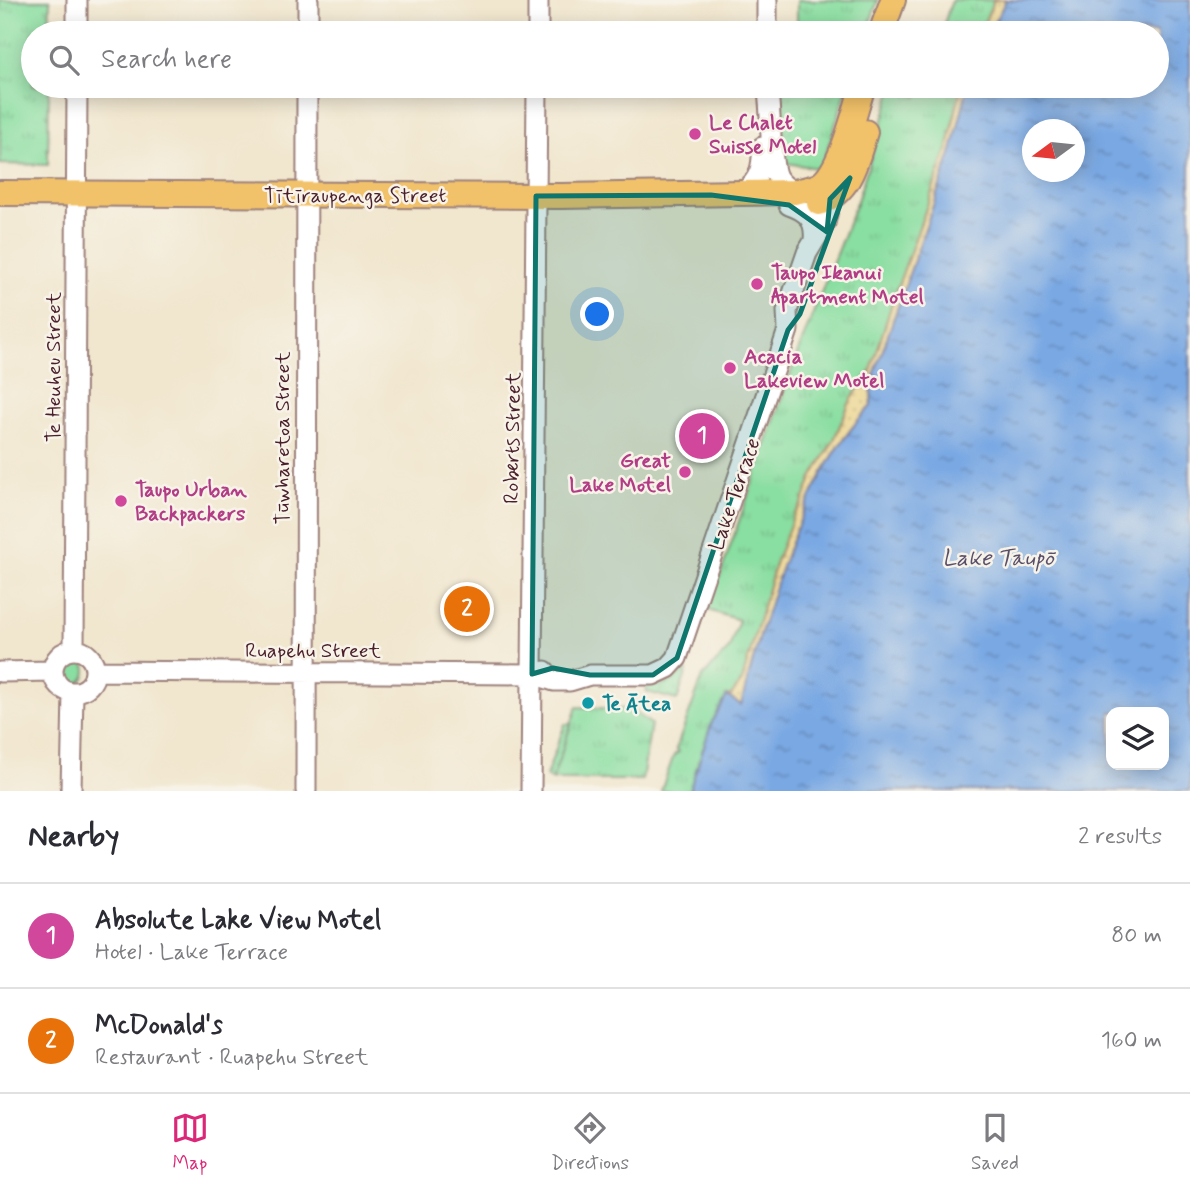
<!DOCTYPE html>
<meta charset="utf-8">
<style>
body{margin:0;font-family:Mynerve,sans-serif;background:#f2f2f3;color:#2b2b33}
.controls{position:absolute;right:21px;bottom:21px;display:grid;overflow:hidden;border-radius:14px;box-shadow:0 4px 18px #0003}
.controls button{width:63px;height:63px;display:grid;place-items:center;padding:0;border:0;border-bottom:2px solid #e1e1e2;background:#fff;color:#2b2b33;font:35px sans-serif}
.compass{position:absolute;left:1022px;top:119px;width:63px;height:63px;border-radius:50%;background:#fff;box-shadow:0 4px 18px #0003;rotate:255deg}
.you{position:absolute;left:598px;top:315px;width:24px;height:24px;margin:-18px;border:5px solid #fff;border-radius:50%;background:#1a73e8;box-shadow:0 0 0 10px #1a73e833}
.badge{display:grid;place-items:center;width:46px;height:46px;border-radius:50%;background:#db2777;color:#fff;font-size:23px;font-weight:700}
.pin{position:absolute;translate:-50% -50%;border:4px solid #fff;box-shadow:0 2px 7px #0006}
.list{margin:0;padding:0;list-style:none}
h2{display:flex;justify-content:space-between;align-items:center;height:91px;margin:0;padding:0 28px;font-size:30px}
h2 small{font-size:23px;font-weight:400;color:#7c7c81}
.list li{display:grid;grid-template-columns:46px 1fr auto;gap:21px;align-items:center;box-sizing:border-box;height:105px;padding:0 28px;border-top:2px solid #e1e1e2}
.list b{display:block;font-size:26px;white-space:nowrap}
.list p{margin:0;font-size:23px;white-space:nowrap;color:#7c7c81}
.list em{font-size:23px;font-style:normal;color:#7c7c81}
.icon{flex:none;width:38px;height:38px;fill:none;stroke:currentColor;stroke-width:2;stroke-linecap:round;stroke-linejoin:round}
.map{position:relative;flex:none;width:1190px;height:791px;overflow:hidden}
.search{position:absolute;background:#fff;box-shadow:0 4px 18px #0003;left:21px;right:21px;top:21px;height:77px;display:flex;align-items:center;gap:18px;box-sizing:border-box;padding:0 24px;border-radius:38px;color:#7c7c81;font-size:26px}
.sheet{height:301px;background:#fff}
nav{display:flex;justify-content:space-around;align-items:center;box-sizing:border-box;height:98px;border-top:2px solid #e1e1e2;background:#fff;font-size:19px;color:#7c7c81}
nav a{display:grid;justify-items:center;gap:4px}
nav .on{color:#db2777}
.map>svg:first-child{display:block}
.grass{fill:url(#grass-tufts);stroke:#6a7e66;stroke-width:2}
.sand{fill:url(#sand-dots);stroke:#9c7c64;stroke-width:2}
.garden{fill:url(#garden-dots);stroke:#6a7e66;stroke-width:2}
.water{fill:url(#water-ripples);stroke:#626487;stroke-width:2;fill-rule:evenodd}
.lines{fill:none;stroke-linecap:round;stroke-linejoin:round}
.minor-casing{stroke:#9e827c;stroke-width:23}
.major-casing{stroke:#9e827c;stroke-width:28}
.minor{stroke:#fff;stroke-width:19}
.major{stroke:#f2c26a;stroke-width:24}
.marked{fill:#0f766e;fill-opacity:0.2;stroke:#0f766e;stroke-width:5;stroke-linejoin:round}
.hotel-dot{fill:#d1479c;stroke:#f7f3e8;stroke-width:2.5}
.culture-dot{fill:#0f9aa8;stroke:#f7f3e8;stroke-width:2.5}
.labels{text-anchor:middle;stroke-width:5;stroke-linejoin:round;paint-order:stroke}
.hotel-label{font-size:21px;font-weight:bold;fill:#b23c85;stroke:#f7f3e8;text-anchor:start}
.street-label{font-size:21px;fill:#4a1f2b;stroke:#f7f3e8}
.culture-label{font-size:21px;font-weight:bold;fill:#0d838f;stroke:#f7f3e8;text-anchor:start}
.water-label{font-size:23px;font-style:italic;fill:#5a4f6b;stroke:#f7f3e8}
</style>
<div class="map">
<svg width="1190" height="791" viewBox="0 0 1190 791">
<defs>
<pattern id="grass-tufts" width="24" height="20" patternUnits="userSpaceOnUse" patternTransform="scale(1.75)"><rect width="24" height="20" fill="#89dea1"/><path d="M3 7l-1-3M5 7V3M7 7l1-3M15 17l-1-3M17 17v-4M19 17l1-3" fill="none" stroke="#78be8b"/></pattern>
<pattern id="sand-dots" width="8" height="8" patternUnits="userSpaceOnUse" patternTransform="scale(1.75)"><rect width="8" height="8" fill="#eeda9e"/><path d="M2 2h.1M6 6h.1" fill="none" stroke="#cebb88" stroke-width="1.8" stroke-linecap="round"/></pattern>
<pattern id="garden-dots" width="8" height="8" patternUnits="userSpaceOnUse" patternTransform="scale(1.75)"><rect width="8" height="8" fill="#89dea1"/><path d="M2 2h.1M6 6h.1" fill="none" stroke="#78be8b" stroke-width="1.8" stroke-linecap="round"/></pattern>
<pattern id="water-ripples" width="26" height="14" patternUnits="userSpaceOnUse" patternTransform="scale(1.75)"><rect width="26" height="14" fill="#79a8e3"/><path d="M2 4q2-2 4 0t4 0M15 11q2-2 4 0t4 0" fill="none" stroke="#6588b8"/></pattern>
</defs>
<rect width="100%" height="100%" fill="#f7f3e8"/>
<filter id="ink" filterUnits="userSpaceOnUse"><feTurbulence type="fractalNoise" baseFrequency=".0143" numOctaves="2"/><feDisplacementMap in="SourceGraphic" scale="14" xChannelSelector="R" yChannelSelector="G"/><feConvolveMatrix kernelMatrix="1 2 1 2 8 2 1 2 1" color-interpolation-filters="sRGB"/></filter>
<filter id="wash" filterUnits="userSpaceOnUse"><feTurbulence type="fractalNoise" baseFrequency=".00686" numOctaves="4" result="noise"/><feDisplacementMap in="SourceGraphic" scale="28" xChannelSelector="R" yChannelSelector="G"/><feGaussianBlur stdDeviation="1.57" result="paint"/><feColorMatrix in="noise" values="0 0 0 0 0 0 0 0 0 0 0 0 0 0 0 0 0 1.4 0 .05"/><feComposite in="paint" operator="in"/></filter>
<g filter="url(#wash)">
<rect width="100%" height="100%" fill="#f1e6ce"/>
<path class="grass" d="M0 0H50L49 33H33V86H49L48 165 0 164Z
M797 0H878L866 33H797Z
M952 0H994L980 33H941Z
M778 86H848L823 162 816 168 780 162Z
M922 86H961L948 147 894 297 870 374 860 386 849 404 834 440 812 478 802 504 794 515 776 561 742 681 712 722 689 791H661L674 755 679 752 676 749 703 676 729 649 739 620 708 610 798 352 858 198 893 88 918 97Z
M60 671a13 13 0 1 1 26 0a13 13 0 1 1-26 0Z
M577 707 630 709 651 724 642 780H552Z"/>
<path class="sand" d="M994 0H1006L989 33H980Z
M961 86H968L952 151 872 381 871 406C803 474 765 614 741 705L727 696H731L742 681 776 561 794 515 802 504 812 478 834 440 849 404 860 386 870 374 894 297 948 148Z"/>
<path class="garden" d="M685 669 687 671 677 700 647 692 646 686C664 686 674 683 685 669Z
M565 724H571L552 780 546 776Z"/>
<path class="water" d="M1006 0H1190V791H689L712 722 727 696 741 705C766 611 802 476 871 406L872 381 952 151 968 86H1157V33H989ZM1032 130H1074V172H1032ZM1111 712H1164V765H1111Z"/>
</g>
<g filter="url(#ink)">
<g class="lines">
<defs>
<path id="minor" d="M77 0V33
M308 33V0
M538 33V0
M767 33V0
M767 86C772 109 769 161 777 177 781 184 787 188 794 192
M744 191C760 180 763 165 762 147
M789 205C807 211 816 220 814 240
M74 649 77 86
M53 671a21 21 0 1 1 42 0a21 21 0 1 1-42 0Z
M95 671 532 674 545 671
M0 672 52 671
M532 674 554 681H570L590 675H653L668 668 677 658 780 354 788 330 787 311 807 253 825 223 833 189
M71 791 73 692
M306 791 307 86
M531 791 537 86"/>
<path id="major" d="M881 33 893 0
M0 193 561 196 794 192C802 190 812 189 820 185 841 172 855 110 863 86
M819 203C851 191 856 161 865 132"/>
</defs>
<use href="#minor" class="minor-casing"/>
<use href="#major" class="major-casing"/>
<use href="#minor" class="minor"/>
<use href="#major" class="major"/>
</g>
</g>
<path class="marked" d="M850 178 800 314 788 330 677 658 653 675H590L553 668 532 674 536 196 711 195 789 205 827 232 830 199Z"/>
<g class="hotel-dot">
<circle cx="695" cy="134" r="7"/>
<circle cx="757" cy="284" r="7"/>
<circle cx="730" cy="368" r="7"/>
<circle cx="685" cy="472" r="7"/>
<circle cx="121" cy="501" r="7"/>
</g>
<circle class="culture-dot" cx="588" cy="703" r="7"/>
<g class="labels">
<g class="hotel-label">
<text x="709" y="129">Le Chalet<tspan x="709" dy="24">Suisse Motel</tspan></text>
<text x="771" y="279">Taupo Ikanui<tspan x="771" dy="24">Apartment Motel</tspan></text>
<text x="744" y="363">Acacia<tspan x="744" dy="24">Lakeview Motel</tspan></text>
<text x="671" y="467" text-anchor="end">Great<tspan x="671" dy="24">Lake Motel</tspan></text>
<text x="135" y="496">Taupo Urban<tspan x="135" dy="24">Backpackers</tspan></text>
</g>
<g class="street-label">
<text x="355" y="202">Tītīraupenga Street</text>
<text transform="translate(53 367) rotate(-90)" y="7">Te Heuheu Street</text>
<text transform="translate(282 438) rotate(-90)" y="7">Tūwharetoa Street</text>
<text transform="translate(512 438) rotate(-89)" y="7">Roberts Street</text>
<text transform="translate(734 494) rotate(-71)" y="7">Lake Terrace</text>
<text x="313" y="657">Ruapehu Street</text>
</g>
<g class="culture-label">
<text x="602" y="710">Te Ātea</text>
</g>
<g class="water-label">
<text x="998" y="565">Lake Taupō</text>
</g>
</g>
</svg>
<div class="controls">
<button><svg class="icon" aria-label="layers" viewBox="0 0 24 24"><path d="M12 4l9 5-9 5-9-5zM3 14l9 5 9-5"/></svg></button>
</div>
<svg class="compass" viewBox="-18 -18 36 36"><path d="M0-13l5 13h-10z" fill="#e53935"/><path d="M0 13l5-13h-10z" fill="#7c7c81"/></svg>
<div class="you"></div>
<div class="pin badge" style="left:702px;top:436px;background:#d1479c">1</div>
<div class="pin badge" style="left:467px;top:609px;background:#e8710a">2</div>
<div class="search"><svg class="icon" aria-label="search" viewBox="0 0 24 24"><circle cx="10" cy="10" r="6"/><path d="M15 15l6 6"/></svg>Search here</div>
</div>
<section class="sheet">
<h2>Nearby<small>2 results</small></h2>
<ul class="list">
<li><span class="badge" style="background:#d1479c">1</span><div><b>Absolute Lake View Motel</b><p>Hotel · Lake Terrace</p></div><em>80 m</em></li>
<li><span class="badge" style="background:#e8710a">2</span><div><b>McDonald's</b><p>Restaurant · Ruapehu Street</p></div><em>160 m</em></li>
</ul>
</section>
<nav>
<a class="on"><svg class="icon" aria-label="map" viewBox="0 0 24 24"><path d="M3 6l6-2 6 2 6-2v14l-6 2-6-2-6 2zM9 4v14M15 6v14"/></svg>Map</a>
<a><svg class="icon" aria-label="directions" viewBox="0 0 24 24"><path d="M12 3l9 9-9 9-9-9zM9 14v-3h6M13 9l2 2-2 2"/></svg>Directions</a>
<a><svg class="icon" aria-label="saved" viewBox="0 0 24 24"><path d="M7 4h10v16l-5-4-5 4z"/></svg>Saved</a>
</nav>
